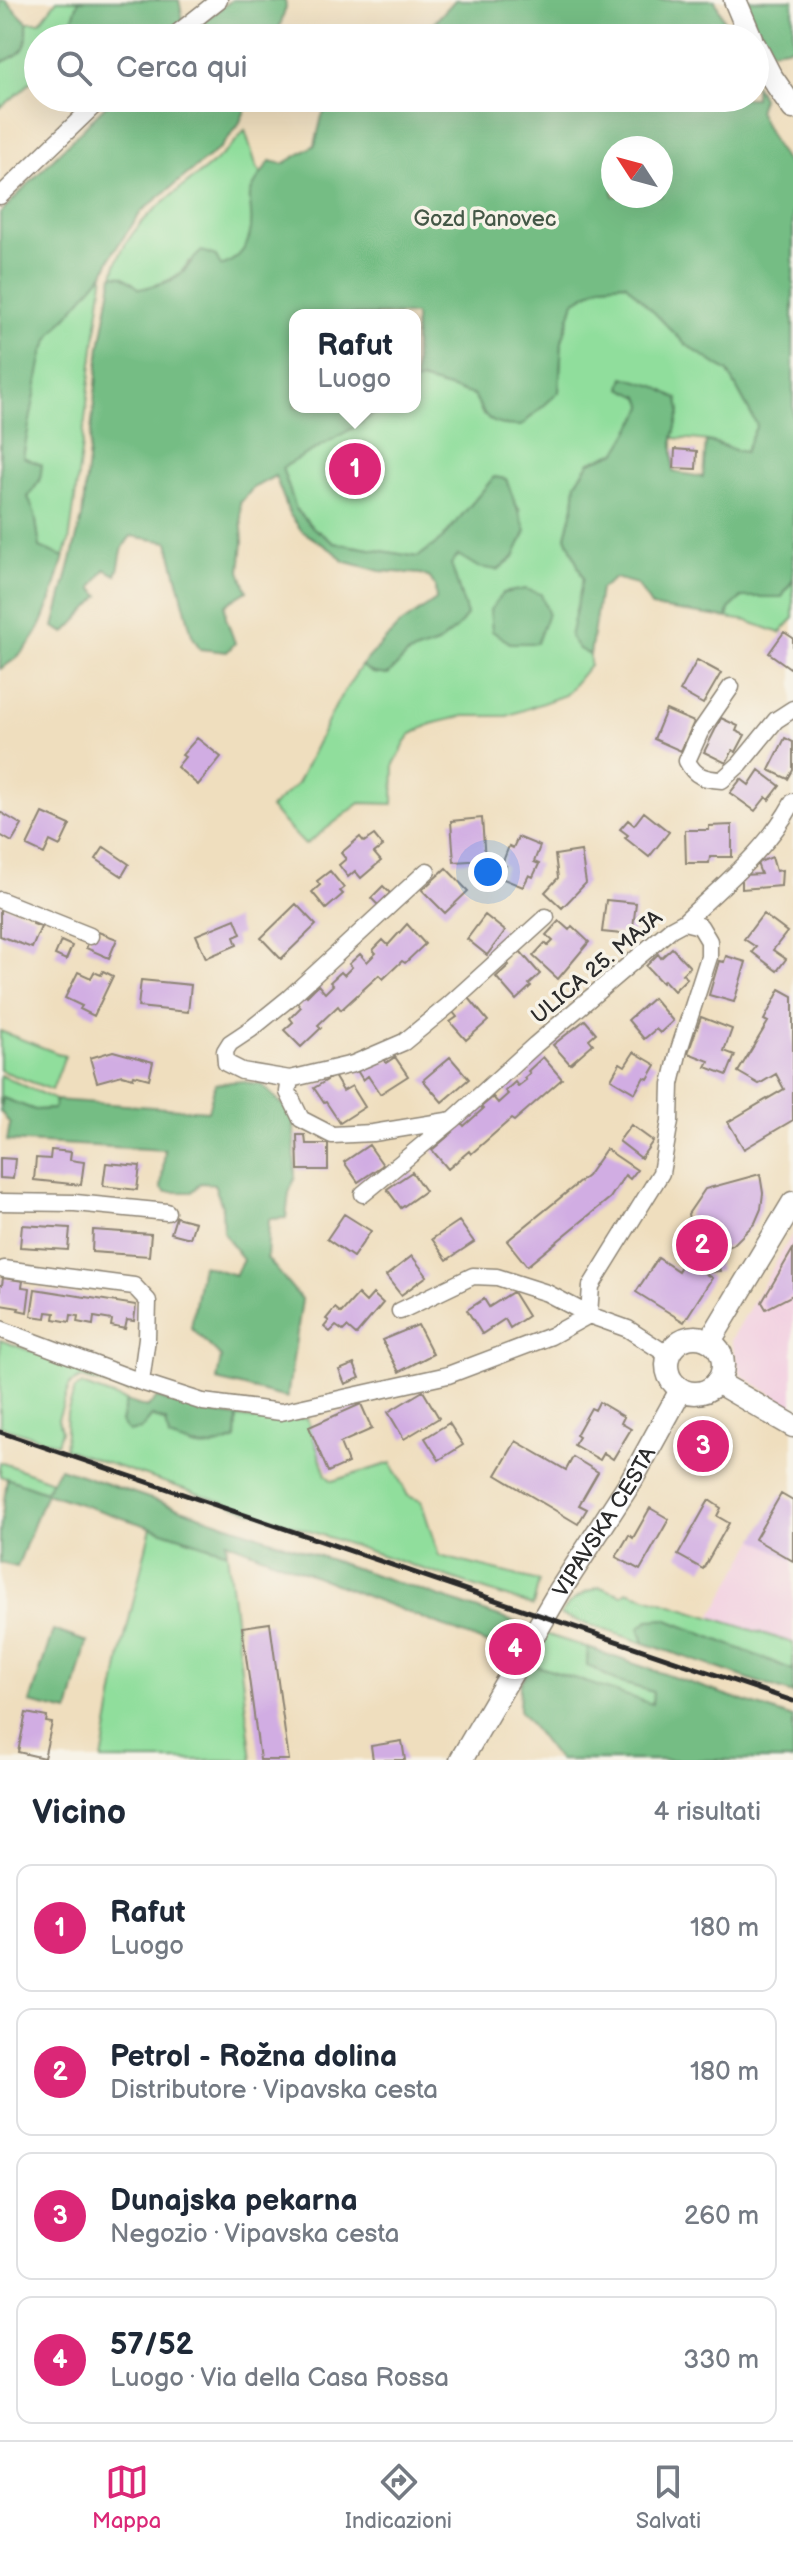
<!DOCTYPE html>
<html lang="it">
<meta charset="utf-8">
<style>
body{margin:0;font-family:"Balsamiq Sans",sans-serif;background:#f2f2f3;color:#1f2937}
.compass{position:absolute;left:601px;top:136px;width:72px;height:72px;border-radius:50%;background:#fff;box-shadow:0 8px 32px #0002;rotate:306deg}
.you{position:absolute;left:488px;top:872px;width:28px;height:28px;margin:-20px;border:6px solid #fff;border-radius:50%;background:#1a73e8;box-shadow:0 0 0 12px #1a73e833}
.badge{display:grid;place-items:center;width:52px;height:52px;border-radius:50%;background:#db2777;color:#fff;font-size:26px;font-weight:700}
.pin{position:absolute;translate:-50% -50%;border:4px solid #fff;box-shadow:0 2px 8px #0006}
.popup{position:absolute;left:289px;top:309px;width:132px;height:104px;box-sizing:border-box;display:grid;place-content:center;border-radius:16px;background:#fff;filter:drop-shadow(0 2px 6px #0005);font-size:26px;white-space:nowrap;color:#747a83}
.popup b{font-size:30px;color:#1f2937}
.popup::after{content:'';position:absolute;left:50%;top:100%;margin-left:-16px;border:16px solid transparent;border-top-color:#fff}
.list{margin:0;padding:0;list-style:none}
h2{display:flex;justify-content:space-between;align-items:center;height:104px;margin:0;padding:0 32px;font-size:34px}
h2 small{font-size:26px;font-weight:400;color:#747a83}
.list li{display:grid;grid-template-columns:52px 1fr auto;gap:24px;align-items:center;box-sizing:border-box;height:128px;margin:0 16px 16px;padding:0 16px;border:2px solid #e0e1e3;border-radius:16px}
.list b{display:block;font-size:30px;white-space:nowrap}
.list p{margin:0;font-size:26px;white-space:nowrap;color:#747a83}
.list em{font-size:26px;font-style:normal;color:#747a83}
.icon{flex:none;width:44px;height:44px;fill:none;stroke:currentColor;stroke-width:2;stroke-linecap:round;stroke-linejoin:round}
.map{position:relative;flex:none;width:793px;height:1760px;overflow:hidden}
.search{position:absolute;background:#fff;box-shadow:0 8px 32px #0002;left:24px;right:24px;top:24px;height:88px;display:flex;align-items:center;gap:20px;box-sizing:border-box;padding:0 28px;border-radius:44px;color:#747a83;font-size:30px}
.sheet{height:680px;background:#fff}
nav{display:flex;justify-content:space-around;align-items:center;box-sizing:border-box;height:112px;border-top:2px solid #e0e1e3;background:#fff;font-size:22px;color:#747a83}
nav a{display:grid;justify-items:center;gap:4px}
nav .on{color:#db2777}
.map>svg:first-child{display:block}
.built{fill:#f2cfe1}
.green{fill:#90de9c;stroke:#5e8464;stroke-width:2}
.forest{fill:#74bd84;stroke:#507458;stroke-width:2;fill-rule:evenodd}
.building{fill:#d1ade3}
.lines{fill:none;stroke-linecap:round;stroke-linejoin:round}
.minor-casing{stroke:#8d8474;stroke-width:19}
.major-casing{stroke:#8d8474;stroke-width:25}
.minor{stroke:#fff;stroke-width:16}
.major{stroke:#fff;stroke-width:22}
.rail{stroke:#2b2b2b;stroke-width:5}
.labels{text-anchor:middle;stroke-width:7;stroke-linejoin:round;paint-order:stroke}
.park-label{font-size:22px;fill:#445847;stroke:#f7f3e8}
.street-label{font-size:22px;fill:#2b2b2b;stroke:#f7f3e8}
</style>
<div class="map">
<svg width="793" height="1760" viewBox="0 0 793 1760">
<rect width="100%" height="100%" fill="#f7f3e8"/>
<filter id="ink" filterUnits="userSpaceOnUse"><feTurbulence type="fractalNoise" baseFrequency=".0125" numOctaves="2"/><feDisplacementMap in="SourceGraphic" scale="16" xChannelSelector="R" yChannelSelector="G"/><feConvolveMatrix kernelMatrix="1 2 1 2 8 2 1 2 1" color-interpolation-filters="sRGB"/></filter>
<filter id="wash" filterUnits="userSpaceOnUse"><feTurbulence type="fractalNoise" baseFrequency=".006" numOctaves="4" result="noise"/><feDisplacementMap in="SourceGraphic" scale="32" xChannelSelector="R" yChannelSelector="G"/><feGaussianBlur stdDeviation="1.8" result="paint"/><feColorMatrix in="noise" values="0 0 0 0 0 0 0 0 0 0 0 0 0 0 0 0 0 1.4 0 .05"/><feComposite in="paint" operator="in"/></filter>
<g filter="url(#wash)">
<rect width="100%" height="100%" fill="#efdebe"/>
<path class="built" d="M793 1233V1407L741 1375 731 1340Z
M781 1494 793 1501V1643L711 1617Z"/>
<path class="green" d="M57 0H79L66 38H38V73L25 88 0 108V63C25 52 28 50 27 22H40Z
M245 130 257 168 262 174 250 196 252 218 250 241 237 260 221 266 189 261C180 280 159 284 140 289L123 276 113 275C129 206 207 182 245 130Z
M104 273C91 363 82 453 69 542L64 557 40 548 35 514 28 497 40 480 23 457C30 422 34 366 51 335 64 312 86 293 104 273Z
M626 283 685 344 728 372 757 425 745 452C734 451 730 447 720 444 705 439 688 439 673 438L680 411 640 397 645 407 617 452 590 462 576 483 574 506 566 536 583 578 579 602V649L590 655V665L565 695 507 716H464L431 724 410 735 394 764 393 804 360 803 305 845 270 808 297 784 338 701 361 666 373 673 388 675 408 654 437 644 457 628 467 615 450 564 459 555 478 567 520 511 511 496 506 479 494 477 442 539 418 557 334 543 311 526 296 509 282 468 360 424 384 407H415V382L421 380 474 395 483 415 559 392 562 341 574 302 602 285Z
M793 580V619L780 633 747 621 727 618 729 609 742 597H782Z
M0 1031 65 1056 52 1090 0 1070Z
M0 1075 56 1100 54 1109 35 1110 3 1098 0 1105Z
M0 1340 131 1387 129 1392 81 1378 70 1384 58 1419 61 1431 57 1444 0 1426Z
M82 1385 126 1401 121 1422 141 1429 151 1416C174 1423 171 1434 186 1443 202 1453 221 1445 236 1439L237 1417 269 1421 307 1418 326 1475 332 1481 391 1463 408 1496 421 1501 439 1556 539 1581 533 1606 65 1449 67 1413 75 1389Z
M0 1462 52 1481 46 1492 0 1476Z
M151 1527 227 1552 252 1760H102L121 1654Z
M600 1587 622 1595 627 1591 793 1643V1670L665 1619 640 1628 644 1643 560 1615C571 1599 582 1593 600 1587Z
M545 1634 588 1648 587 1665 618 1682 654 1692 652 1706 531 1664Z"/>
<path class="forest" d="M0 0H5L27 22C28 50 25 52 0 63Z
M79 0H179L183 20 160 38H66Z
M232 0H285L286 7 276 38H182Z
M455 0H715L731 38H438L432 25Z
M745 0H793V47L767 51Z
M755 84 762 98 758 111 775 145 793 172V579L782 597H742L729 609 727 618 652 607 637 584 615 578 600 589 590 655 579 649 570 637 583 578 566 536 574 506 576 483 590 462 617 452 644 407 640 397 621 388 624 377 655 386 678 399 680 411 673 438V472L703 477 706 441C720 444 731 451 745 452L757 425 728 372 685 344 625 283 602 285 574 302 562 341 559 392 521 426C491 425 487 423 474 395L421 380 415 382V315H295V407H384L360 424 282 468 296 509 311 526 334 543 418 557 442 539 494 477 506 479 526 531 514 557 498 570 478 567 458 555 451 564 467 615 457 628 437 644 408 654 388 675 373 673 361 666 398 626 436 600 435 586 430 578 421 574 380 571 343 561 336 553 302 531 290 515 275 476 253 488 240 503 243 542 240 571 247 591 225 605 226 618 235 643 227 652 200 649 192 635 168 542 131 536C116 554 124 557 116 575L105 569 92 588 100 596 65 633 54 627 82 517 100 347 113 275 123 276 140 289C153 286 175 282 184 271 191 263 194 257 202 251L216 256 221 266C245 257 253 239 251 214 251 209 249 200 250 195 253 183 264 171 270 161L283 164 315 145 322 116 332 98H755ZM613 148H661V196H613Z
M113 98H251L238 126 221 147 142 211 114 251 104 273 52 334 43 353 23 457 42 465 40 480 28 497 35 514 40 547 64 557C50 601 44 645 0 669V213Z
M525 589 541 594 548 613 537 643H510L492 631 490 610 503 593Z
M239 1081 262 1085 294 1116 295 1178 289 1193 286 1218 269 1219 267 1258 302 1300 287 1398 217 1380 221 1357 191 1328 202 1265 235 1275 243 1260 223 1232 222 1206 214 1184 200 1183 192 1192H166L161 1188 165 1150 7 1141 10 1124 0 1111 3 1098 35 1110 54 1109 56 1100 208 1111 215 1084Z
M157 1398 209 1413 237 1417 236 1439C208 1451 198 1448 169 1438L166 1421 152 1416 141 1429 129 1432 121 1422 126 1401 147 1408Z
M60 1468 523 1625 506 1651 226 1541 227 1552 46 1493 17 1567 0 1563V1532L7 1478 45 1492Z
M665 1619 793 1670V1694L644 1643 639 1628 648 1620Z
M53 1630 87 1642 69 1712 30 1703Z
M588 1648 793 1718V1760H558L519 1710 520 1685 531 1664 652 1704 653 1692 618 1682 587 1665Z"/>
<g id="blocks">
<path class="building" d="M675 449 697 451 696 469 674 468Z
M784 632 793 638V665L790 668 769 653Z
M697 660 721 673 703 704 680 691Z
M666 710 694 722 681 751 654 739Z
M721 718 738 726 736 731 745 735 736 752 733 750 726 763 704 752Z
M197 738 221 757 198 785 177 767 185 757 182 755Z
M785 738 793 742V770L788 779 769 770Z
M759 770 780 786 769 800 766 797 755 811 730 793 741 779 749 785Z
M0 812 22 825 12 842 0 835Z
M644 812 669 832 649 857 625 838 628 835 620 829 628 820 634 825Z
M43 813 70 825 60 846 50 841 44 854 27 846Z
M482 818 485 860 454 862 451 821Z
M732 825V857H710L709 863H686L685 830H709V826Z
M374 835 383 846 374 853 381 861 361 878 355 871 348 877 339 865 346 859 341 853 360 837 364 842Z
M518 837 540 846 534 862 539 864 533 877 529 875 523 887 501 878 506 866 502 864 509 846 513 848Z
M104 847 129 864 122 876 96 859Z
M581 851 586 883 562 908 545 892 558 878 555 855Z
M772 857 776 871 782 870 781 886 742 889V875L761 874 757 863Z
M446 868 468 891 445 913 422 890Z
M330 871 344 888 340 891 343 894 326 909 312 892 320 885 317 881Z
M383 886 390 893 378 905 371 898Z
M606 900 636 903 632 935 602 932Z
M0 904 35 917 33 924 41 927 32 948 0 936Z
M296 904 316 925 281 959 261 938Z
M763 914 787 932 773 950 786 959 777 971 752 952 756 947 744 939Z
M485 915 505 931 487 955 467 939Z
M235 919 241 934 234 937 237 945 206 958 196 935Z
M559 921 569 930 572 926 589 942 558 979 533 956 545 943 548 946 553 941 546 935Z
M407 924 425 944 405 963 402 961 383 979 379 975 341 1010 338 1006 318 1025 321 1028 301 1047 284 1030 293 1022 290 1018 301 1007 296 1001 304 993 307 996 318 985 325 993 333 985 330 982 341 972 344 975 352 967 349 964 360 954 367 962 376 953 373 950 383 940 388 945Z
M93 930 117 939 109 958 86 948Z
M61 941 72 946 66 960 55 955Z
M672 948 690 967 682 974 687 978 674 991 664 980 662 983 646 966 658 954 661 958Z
M520 951 540 974 529 984 531 986 516 1000 496 977 509 965 507 962Z
M726 956 746 962 734 1002 709 995 719 961 724 962Z
M103 971 113 976 94 1016 80 1009 82 1006 65 998 78 972 91 978 94 972 101 975Z
M141 980 191 985 188 1012 138 1007Z
M780 989 793 996V1120L744 1149 728 1122 784 1089 776 1074 759 1084 738 1072 768 1022 764 1020Z
M469 998 488 1021 466 1040 450 1022 457 1017 453 1012Z
M653 998 673 1021 660 1033 656 1029 644 1039 628 1020Z
M701 1017 732 1029 724 1051 735 1055 727 1075 706 1067 709 1061 688 1053Z
M585 1020 596 1033 589 1039 593 1044 570 1064 553 1045Z
M113 1051 153 1062 149 1079 134 1075 133 1078 122 1075 97 1082 90 1058Z
M634 1052 656 1065 648 1079 644 1077 635 1093 611 1079 620 1063 625 1066Z
M381 1056 386 1063 395 1057 408 1076 380 1094 368 1076 363 1080 356 1069Z
M450 1057 469 1079 442 1102 423 1080Z
M543 1057 562 1079 514 1121 511 1119 471 1154 469 1151 448 1169 432 1150 453 1132 450 1129 460 1121 464 1126 483 1109 481 1107 493 1097 498 1103 508 1094 505 1091 515 1082 518 1086 526 1080 524 1078 530 1073 528 1071Z
M334 1076 343 1091 352 1086 365 1107 340 1123 326 1102 324 1103 314 1088Z
M631 1125 653 1141 641 1158 619 1141Z
M297 1135H305L306 1144H328V1170H298Z
M369 1145 383 1165 358 1182 344 1162Z
M606 1149 637 1170 630 1179 625 1175 610 1198 527 1266 507 1241 587 1176Z
M51 1150 71 1152 70 1160 84 1162 81 1185 34 1180 36 1158 50 1159Z
M0 1158 15 1159 13 1179 0 1178Z
M106 1163 140 1166 137 1190 103 1186Z
M412 1172 425 1191 401 1208 387 1189Z
M760 1174 763 1193 761 1209 755 1223 733 1245 714 1252 720 1271 704 1273 712 1278 684 1322 636 1292 658 1258 678 1271 684 1261 689 1263 693 1237 688 1214 705 1189Z
M344 1214 371 1231 353 1257 327 1239Z
M176 1217 195 1222 190 1238 171 1233Z
M459 1221 474 1242 447 1260 432 1239Z
M22 1225 70 1228 68 1250 20 1247Z
M93 1230 151 1234 149 1256 92 1252Z
M793 1249V1295L766 1309 762 1302Z
M412 1256 427 1276 401 1295 386 1276Z
M3 1278 23 1281 22 1287 30 1288 27 1312 18 1310 19 1308 0 1305V1285H2Z
M35 1289 136 1305 134 1321 127 1320 125 1329 111 1326 112 1320 94 1317 93 1325 77 1322 78 1316 71 1315 70 1322 54 1319 55 1313 47 1312 46 1318 31 1316Z
M513 1292 528 1316 510 1328 505 1319 482 1334 467 1310 484 1299 489 1307Z
M358 1294 366 1302 373 1294 383 1303 356 1335 347 1327 343 1331 336 1326 330 1332 324 1327 329 1321 326 1319 335 1308 341 1313Z
M418 1325 433 1354 399 1372 382 1340Z
M354 1364 360 1378 345 1384 339 1370Z
M423 1391 439 1418 404 1439 388 1412Z
M599 1402 624 1417 621 1423 631 1429 613 1459 604 1453 600 1460 574 1445 579 1437 576 1435 591 1408 595 1410Z
M361 1404 372 1429 340 1443 348 1463 328 1472 309 1427Z
M449 1423 463 1445 439 1460 425 1438Z
M695 1432 711 1433 719 1447 710 1458 695 1459 687 1446Z
M516 1441 566 1470 573 1457 598 1472 579 1505 587 1509 578 1524 496 1475Z
M781 1494 793 1501V1561L755 1539Z
M709 1500 721 1508 717 1516 729 1523 703 1569 678 1555Z
M650 1508 669 1519 640 1570 616 1557 629 1535 633 1538Z
M270 1623 285 1733 289 1760H260L257 1737 242 1627Z
M26 1713 47 1717 46 1722 52 1723 44 1758 18 1752Z
M402 1741 405 1760H373L371 1746Z"/>
</g>
</g>
<g filter="url(#ink)">
<use href="#blocks" fill-opacity="0" stroke="#8d8474" stroke-width="2"/>
<g class="lines">
<defs>
<path id="minor" d="M171 38 219 0
M0 196 102 98
M731 687 700 732 687 761C695 777 705 779 722 780L740 764 776 720 793 709
M0 900 90 936
M290 1079 242 1071 226 1063 225 1051 230 1043 251 1029 288 999 427 871
M453 1120 373 1133 332 1135 301 1119 288 1092 290 1079 353 1064 404 1042 449 1005 546 917
M363 1194 454 1119 535 1045 671 929 684 922C723 885 767 850 793 802
M0 1202 75 1203 167 1212
M4 1269 134 1286 148 1301 147 1338 141 1382
M400 1311 473 1276 497 1277 547 1293 589 1315 591 1286 661 1173 670 1121 671 1084 679 1050 709 957V941L700 926 684 922
M0 1329 141 1382 203 1402 281 1412 448 1375 551 1336 589 1315 628 1329 668 1355"/>
<g id="major">
<path d="M735 0 751 38"/>
<path d="M755 46 770 75 793 108"/>
<circle cx="695" cy="1365" r="28"/>
<path d="M710 1341 793 1203"/>
<path d="M717 1382 793 1426"/>
<path id="s1" d="M461 1760 559 1592 631 1481 681 1390"/>
</g>
</defs>
<use href="#minor" class="minor-casing"/>
<use href="#major" class="major-casing"/>
<use href="#minor" class="minor"/>
<use href="#major" class="major"/>
<path class="rail" d="M0 1432 793 1701"/>
</g>
</g>
<g class="labels">
<g class="park-label">
<text x="485" y="226">Gozd Panovec</text>
</g>
<g class="street-label">
<text transform="translate(596 966) rotate(-40)" y="8">ULICA 25. MAJA</text>
<text dy="8" stroke="none"><textPath href="#s1" startOffset="278">VIPAVSKA CESTA</textPath></text>
</g>
</g>
</svg>
<svg class="compass" viewBox="-18 -18 36 36"><path d="M0-13l5 13h-10z" fill="#e53935"/><path d="M0 13l5-13h-10z" fill="#747a83"/></svg>
<div class="you"></div>
<div class="pin badge" style="left:355px;top:469px">1</div>
<div class="popup"><b>Rafut</b>Luogo</div>
<div class="pin badge" style="left:702px;top:1245px">2</div>
<div class="pin badge" style="left:703px;top:1446px">3</div>
<div class="pin badge" style="left:515px;top:1649px">4</div>
<div class="search"><svg class="icon" aria-label="search" viewBox="0 0 24 24"><circle cx="10" cy="10" r="6"/><path d="M15 15l6 6"/></svg>Cerca qui</div>
</div>
<section class="sheet">
<h2>Vicino<small>4 risultati</small></h2>
<ul class="list">
<li><span class="badge">1</span><div><b>Rafut</b><p>Luogo</p></div><em>180 m</em></li>
<li><span class="badge">2</span><div><b>Petrol - Rožna dolina</b><p>Distributore · Vipavska cesta</p></div><em>180 m</em></li>
<li><span class="badge">3</span><div><b>Dunajska pekarna</b><p>Negozio · Vipavska cesta</p></div><em>260 m</em></li>
<li><span class="badge">4</span><div><b>57/52</b><p>Luogo · Via della Casa Rossa</p></div><em>330 m</em></li>
</ul>
</section>
<nav>
<a class="on"><svg class="icon" aria-label="map" viewBox="0 0 24 24"><path d="M3 6l6-2 6 2 6-2v14l-6 2-6-2-6 2zM9 4v14M15 6v14"/></svg>Mappa</a>
<a><svg class="icon" aria-label="directions" viewBox="0 0 24 24"><path d="M12 3l9 9-9 9-9-9zM9 14v-3h6M13 9l2 2-2 2"/></svg>Indicazioni</a>
<a><svg class="icon" aria-label="saved" viewBox="0 0 24 24"><path d="M7 4h10v16l-5-4-5 4z"/></svg>Salvati</a>
</nav>
